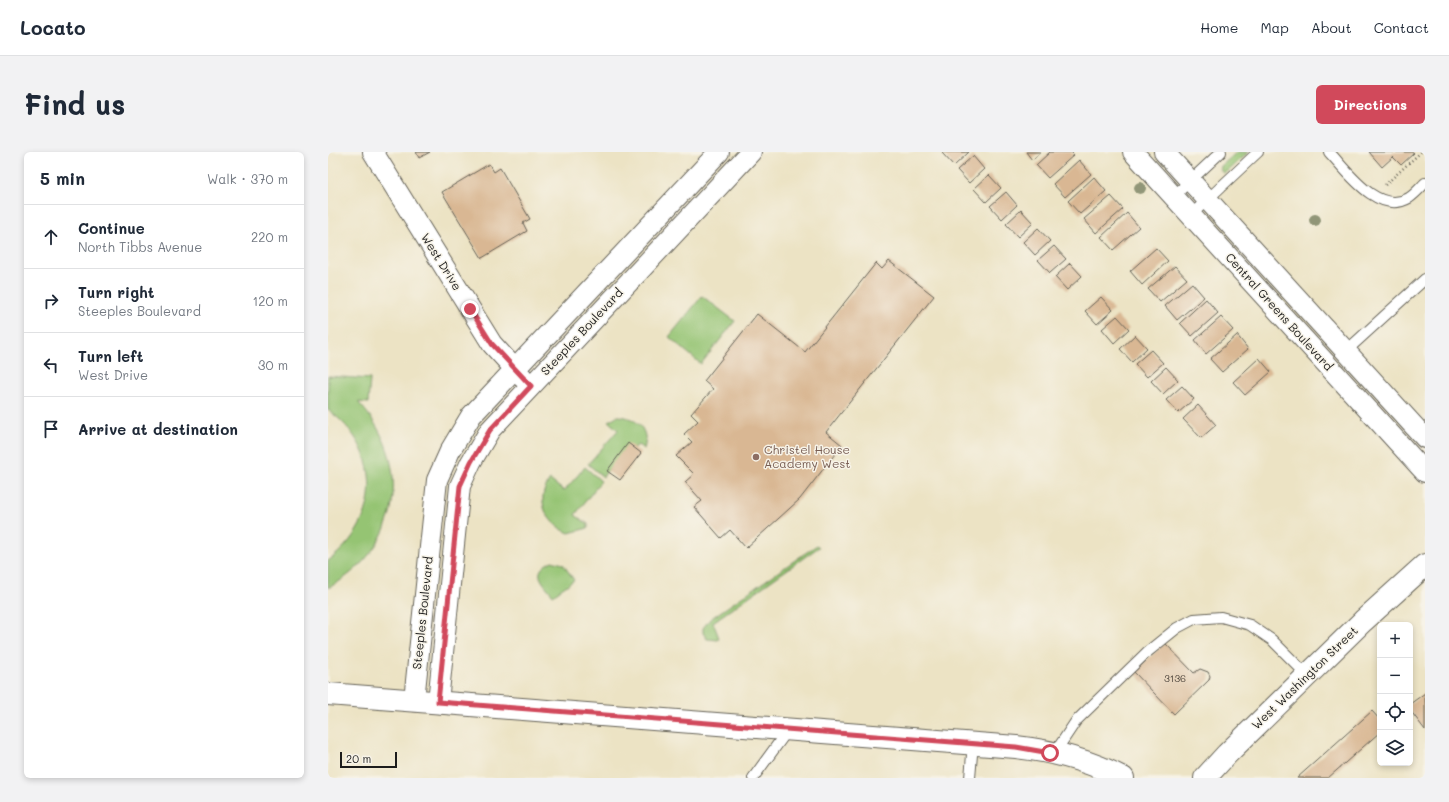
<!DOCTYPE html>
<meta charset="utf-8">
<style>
body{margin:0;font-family:Mali,sans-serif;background:#f2f2f3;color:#1f2937}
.controls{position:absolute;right:12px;bottom:12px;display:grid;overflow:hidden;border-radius:6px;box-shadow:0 2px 6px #0003}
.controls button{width:36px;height:36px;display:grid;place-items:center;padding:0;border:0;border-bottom:1px solid #e0e1e3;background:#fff;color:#1f2937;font:20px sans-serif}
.scale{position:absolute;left:12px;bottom:10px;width:57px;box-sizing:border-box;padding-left:4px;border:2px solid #1c1c1c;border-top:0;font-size:11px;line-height:14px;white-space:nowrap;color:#1c1c1c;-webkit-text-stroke:3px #f7f3e8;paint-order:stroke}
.stop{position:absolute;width:12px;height:12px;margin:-9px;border:3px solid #d1495b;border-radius:50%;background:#fff}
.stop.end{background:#d1495b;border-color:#fff;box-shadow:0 1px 4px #0008}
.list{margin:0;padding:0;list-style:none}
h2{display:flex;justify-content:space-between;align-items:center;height:52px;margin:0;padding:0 16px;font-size:17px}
h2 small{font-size:13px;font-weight:400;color:#747a83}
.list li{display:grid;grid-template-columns:26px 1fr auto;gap:12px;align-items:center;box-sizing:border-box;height:64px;padding:0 16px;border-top:1px solid #e0e1e3}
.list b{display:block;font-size:15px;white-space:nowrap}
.list p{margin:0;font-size:13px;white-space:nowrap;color:#747a83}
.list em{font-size:13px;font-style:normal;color:#747a83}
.icon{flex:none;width:22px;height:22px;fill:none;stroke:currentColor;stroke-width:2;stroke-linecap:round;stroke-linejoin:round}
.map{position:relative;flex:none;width:1097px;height:626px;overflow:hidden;border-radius:6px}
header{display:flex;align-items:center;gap:24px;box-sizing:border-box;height:56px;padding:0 20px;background:#fff;border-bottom:1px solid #e0e1e3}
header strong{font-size:19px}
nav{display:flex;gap:22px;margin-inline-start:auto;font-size:14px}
.intro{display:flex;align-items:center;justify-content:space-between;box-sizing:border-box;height:96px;padding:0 24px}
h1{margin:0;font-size:28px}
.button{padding:10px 18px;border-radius:6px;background:#d1495b;color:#fff;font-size:14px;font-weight:700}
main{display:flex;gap:24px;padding:0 24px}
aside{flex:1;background:#fff;border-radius:6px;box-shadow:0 2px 6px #0003}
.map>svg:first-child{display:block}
.green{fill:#95c473;stroke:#587048}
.building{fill:#d9b793}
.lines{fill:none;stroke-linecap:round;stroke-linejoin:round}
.service-casing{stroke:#656257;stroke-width:12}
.minor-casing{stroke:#656257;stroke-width:22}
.tertiary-casing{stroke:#656257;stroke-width:24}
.primary-casing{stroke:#656257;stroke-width:24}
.path{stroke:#656257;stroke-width:2.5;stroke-dasharray:1 3;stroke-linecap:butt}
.service{stroke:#fff;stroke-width:10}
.minor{stroke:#fff;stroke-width:20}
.tertiary{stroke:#fff;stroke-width:22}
.primary{stroke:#fff;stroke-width:22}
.tree{fill:#919678}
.route{stroke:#d1495b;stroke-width:5}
.education-dot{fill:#8d6e63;stroke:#f7f3e8;stroke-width:1.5}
.labels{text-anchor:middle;stroke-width:3;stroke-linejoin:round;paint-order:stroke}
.number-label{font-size:10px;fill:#4b433a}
.street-label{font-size:12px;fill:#1c1c1c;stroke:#f7f3e8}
.education-label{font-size:12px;fill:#785e54;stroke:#f7f3e8;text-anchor:start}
</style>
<header>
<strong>Locato</strong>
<nav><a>Home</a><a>Map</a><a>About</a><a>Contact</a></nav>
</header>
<div class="intro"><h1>Find us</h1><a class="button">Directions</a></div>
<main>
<aside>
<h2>5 min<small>Walk · 370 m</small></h2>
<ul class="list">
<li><svg class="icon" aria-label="ahead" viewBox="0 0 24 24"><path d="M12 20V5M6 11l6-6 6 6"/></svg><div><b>Continue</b><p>North Tibbs Avenue</p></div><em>220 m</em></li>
<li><svg class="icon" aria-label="right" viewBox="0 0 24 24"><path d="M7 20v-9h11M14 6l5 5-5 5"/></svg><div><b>Turn right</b><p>Steeples Boulevard</p></div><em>120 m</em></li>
<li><svg class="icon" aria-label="left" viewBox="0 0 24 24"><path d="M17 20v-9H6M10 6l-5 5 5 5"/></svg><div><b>Turn left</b><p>West Drive</p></div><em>30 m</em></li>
<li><svg class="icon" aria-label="arrive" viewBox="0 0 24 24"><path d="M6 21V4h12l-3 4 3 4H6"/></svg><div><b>Arrive at destination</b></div></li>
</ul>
</aside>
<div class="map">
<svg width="1097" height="626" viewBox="0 0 1097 626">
<rect width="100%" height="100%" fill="#f7f3e8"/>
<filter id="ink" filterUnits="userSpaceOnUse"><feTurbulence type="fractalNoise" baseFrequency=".025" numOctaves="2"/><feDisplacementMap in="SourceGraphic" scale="8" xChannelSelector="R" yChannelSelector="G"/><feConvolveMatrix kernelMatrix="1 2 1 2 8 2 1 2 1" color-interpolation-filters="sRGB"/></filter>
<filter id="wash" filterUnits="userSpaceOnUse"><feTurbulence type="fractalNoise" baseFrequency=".012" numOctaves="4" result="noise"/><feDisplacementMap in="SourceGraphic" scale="16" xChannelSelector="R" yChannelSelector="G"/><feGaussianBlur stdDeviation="0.9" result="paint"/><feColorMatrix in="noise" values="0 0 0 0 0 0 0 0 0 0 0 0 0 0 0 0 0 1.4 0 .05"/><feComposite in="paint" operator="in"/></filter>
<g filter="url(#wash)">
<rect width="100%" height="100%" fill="#ece3c4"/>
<path class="green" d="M909 0H921L899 20 895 21 892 17 893 14Z
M374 144 407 169 373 212 341 185Z
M0 224 42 227 40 251 30 250C87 310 74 397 0 436V409C55 369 56 298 0 258Z
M289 264C308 264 322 278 316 297L310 293 279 319 275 325 260 312 290 278 280 269Z
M257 315 273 329 247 363 260 372V376L241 381C219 372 206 349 222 328L236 339Z
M489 393 491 395 385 470 391 486 390 488 379 487 375 481V476L382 467Z
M224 409 235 412 246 428 225 443C214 429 202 420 224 409Z"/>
<g id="blocks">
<path class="building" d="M88 0H102L91 6Z
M615 0H641L626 14 614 1Z
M698 0H713L704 8Z
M722 0H743L746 3 720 26 708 13Z
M1041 0H1085L1086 1 1073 13 1065 5 1054 15Z
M645 4 656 17 641 31 629 18Z
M751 8 763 22 737 45 725 32Z
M161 12 166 20 172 16 202 67 195 71 199 79 154 106 114 40Z
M661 23 673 36 658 50 646 37Z
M766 25 778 39 752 62 740 49Z
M678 40 689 53 674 67 662 54Z
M783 44 795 57 768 81 756 67Z
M693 58 705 71 690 85 678 72Z
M799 61 811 75 785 98 773 85Z
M710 76 722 89 707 103 695 90Z
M726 94 738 107 722 121 710 108Z
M828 96 840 109 814 133 802 119Z
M561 109 606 144 498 280 514 293 472 347 418 396 402 378 393 386 366 355 374 349 357 330 366 322 348 304 364 290 356 282 370 269 363 262 385 237 376 229 429 162 477 200 548 111 554 117Z
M742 111 754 124 739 138 727 125Z
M847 114 859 127 832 150 820 137Z
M864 131 876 145 849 168 837 154Z
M773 145 785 158 769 172 757 159Z
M878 147 890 161 864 184 852 171Z
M789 164 801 177 786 191 774 177Z
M893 165 905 178 878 202 867 188Z
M807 183 819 196 804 210 792 197Z
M909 183 920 197 894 220 882 207Z
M823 198 835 211 819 225 807 212Z
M931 206 943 220 917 243 905 230Z
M838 215 850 228 835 242 823 229Z
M854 234 866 247 850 261 838 248Z
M870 253 888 273 873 286 855 267Z
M300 291 313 301 292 328 279 319Z
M837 491 866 521 872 517 880 520 882 524 881 528 846 562 806 520Z
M1097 541V578L1082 558V552Z
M1044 559 1052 568V580L1000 626H969Z"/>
</g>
</g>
<g filter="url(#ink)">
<use href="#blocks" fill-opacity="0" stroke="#656257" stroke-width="1"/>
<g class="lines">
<defs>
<path id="service" d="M1001 0C1019 19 1050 64 1081 46 1087 42 1092 36 1097 31
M846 44 893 0
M863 63 930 0
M1018 199 1097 127
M726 602 748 569 818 501 849 476 866 467 893 465 922 473 944 488 980 524
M425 626 460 578
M642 626 645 591"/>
<path id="minor" d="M45 0 164 192 195 226
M805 0 1097 320
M836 0 1097 286
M86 548 109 328 122 299 143 264 391 0
M110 550 132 334 143 310 162 278 423 0"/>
<path id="tertiary" d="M0 542 688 595C725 599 762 609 795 626"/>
<path id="primary" d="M877 626 899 602 1035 469 1097 413"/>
</defs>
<use href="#service" class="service-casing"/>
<use href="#minor" class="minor-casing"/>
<use href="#tertiary" class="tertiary-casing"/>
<use href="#primary" class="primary-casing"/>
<path class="path" d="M1057 33 1093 0"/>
<use href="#service" class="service"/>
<use href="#minor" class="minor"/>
<use href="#tertiary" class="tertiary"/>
<use href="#primary" class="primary"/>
</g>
<g class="tree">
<circle cx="812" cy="36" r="6"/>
<circle cx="987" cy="68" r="6"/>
</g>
</g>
<g class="lines" filter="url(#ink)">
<path class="route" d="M142 157 164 192 203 234 162 278 143 310 132 334 110 550 688 595 722 601"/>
</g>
<circle class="education-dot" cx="428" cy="305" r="4"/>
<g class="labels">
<g class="number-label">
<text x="847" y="530">3136</text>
</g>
<g class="street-label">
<text transform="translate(113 110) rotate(58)" y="4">West Drive</text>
<text transform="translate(951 160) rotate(48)" y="4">Central Greens Boulevard</text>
<text transform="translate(254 180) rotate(-47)" y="4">Steeples Boulevard</text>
<text transform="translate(95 461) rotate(-84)" y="4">Steeples Boulevard</text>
<text transform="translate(977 526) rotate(-44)" y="4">West Washington Street</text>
</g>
<g class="education-label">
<text x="436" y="302">Christel House<tspan x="436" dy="14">Academy West</tspan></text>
</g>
</g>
</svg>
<div class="controls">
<button>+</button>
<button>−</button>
<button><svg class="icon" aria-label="locate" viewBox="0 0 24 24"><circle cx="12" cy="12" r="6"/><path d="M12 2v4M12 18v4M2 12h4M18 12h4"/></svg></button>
<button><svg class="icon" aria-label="layers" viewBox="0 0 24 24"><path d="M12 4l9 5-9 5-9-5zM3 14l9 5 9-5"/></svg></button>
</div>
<div class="scale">20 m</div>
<div class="stop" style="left:722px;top:601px"></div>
<div class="stop end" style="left:142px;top:157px"></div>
</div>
</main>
